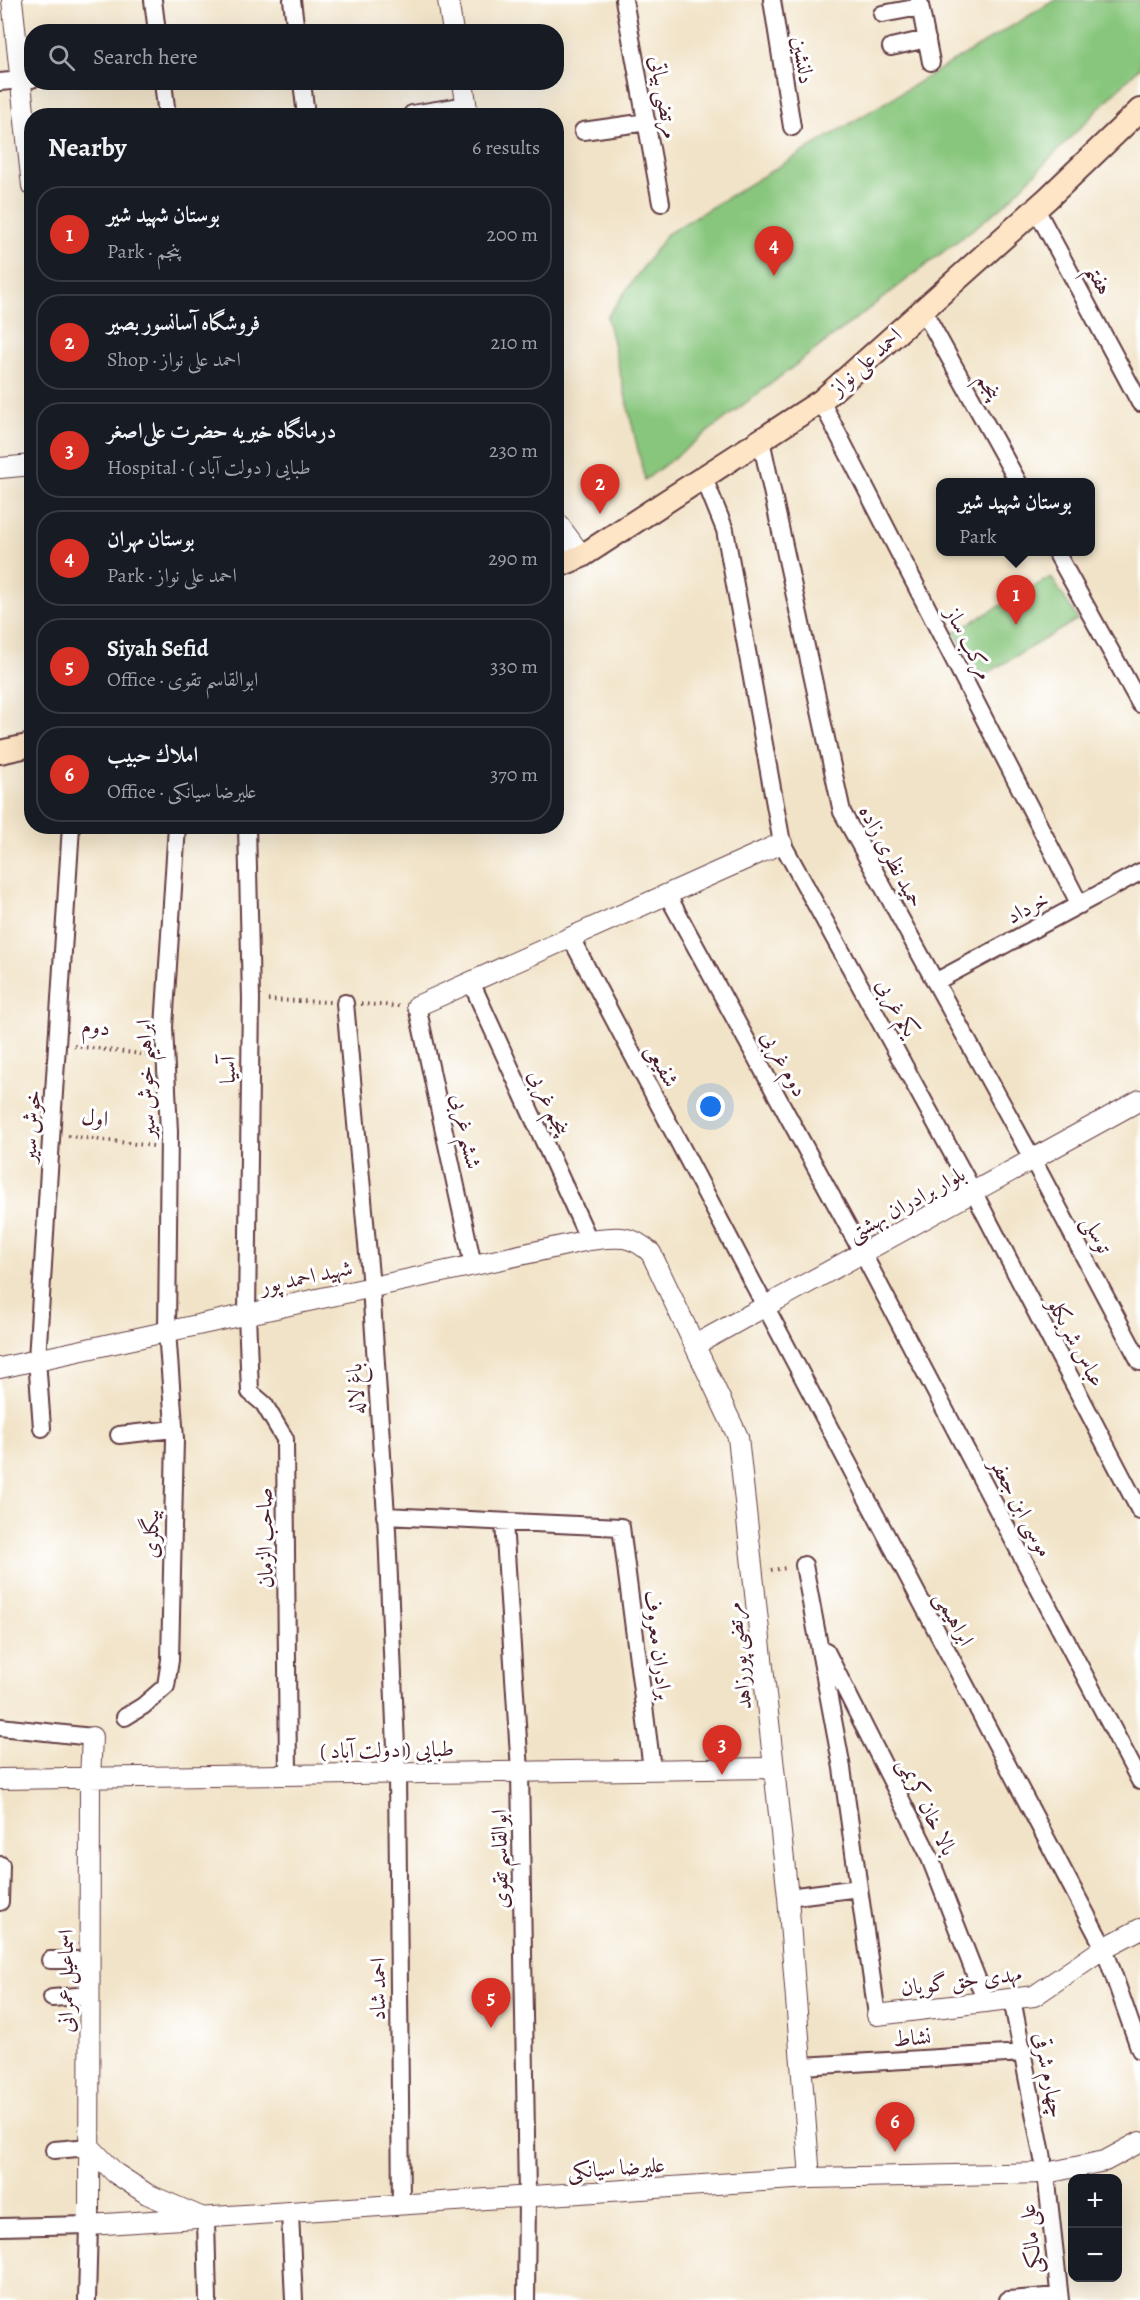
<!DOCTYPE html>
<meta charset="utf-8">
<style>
body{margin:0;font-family:Alegreya,Amiri,serif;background:#242831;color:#f1f3f6}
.controls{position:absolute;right:18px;bottom:18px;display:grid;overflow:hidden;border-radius:12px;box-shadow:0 6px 24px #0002}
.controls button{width:54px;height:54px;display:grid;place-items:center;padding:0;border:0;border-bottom:2px solid #363941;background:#171b24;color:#f1f3f6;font:30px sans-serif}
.you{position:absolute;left:711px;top:1107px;width:21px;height:21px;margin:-15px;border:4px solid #fff;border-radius:50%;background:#1a73e8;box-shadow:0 0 0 9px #1a73e833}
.badge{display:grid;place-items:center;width:39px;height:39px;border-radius:50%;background:#d93025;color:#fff;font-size:20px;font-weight:700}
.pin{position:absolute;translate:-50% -50px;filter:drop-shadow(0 2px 3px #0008)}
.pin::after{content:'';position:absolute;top:32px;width:21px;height:18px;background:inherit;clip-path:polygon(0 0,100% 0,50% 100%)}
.popup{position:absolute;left:936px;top:478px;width:159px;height:78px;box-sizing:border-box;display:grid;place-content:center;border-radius:12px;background:#171b24;filter:drop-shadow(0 2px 4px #0005);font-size:20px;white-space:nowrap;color:#9ea1a6}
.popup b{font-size:22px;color:#f1f3f6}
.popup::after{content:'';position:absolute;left:50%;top:100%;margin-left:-12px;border:12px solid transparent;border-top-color:#171b24}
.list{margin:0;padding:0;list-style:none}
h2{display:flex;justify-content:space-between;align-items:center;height:78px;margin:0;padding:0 24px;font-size:26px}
h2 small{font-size:20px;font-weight:400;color:#9ea1a6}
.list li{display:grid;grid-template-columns:39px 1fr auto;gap:18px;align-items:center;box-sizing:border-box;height:96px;margin:0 12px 12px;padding:0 12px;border:2px solid #363941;border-radius:24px}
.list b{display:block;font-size:22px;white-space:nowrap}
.list p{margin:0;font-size:20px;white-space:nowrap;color:#9ea1a6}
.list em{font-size:20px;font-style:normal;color:#9ea1a6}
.icon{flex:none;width:33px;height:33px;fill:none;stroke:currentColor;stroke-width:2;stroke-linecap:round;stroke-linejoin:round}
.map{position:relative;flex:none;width:1140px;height:2300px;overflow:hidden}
.search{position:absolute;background:#171b24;box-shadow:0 6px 24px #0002;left:24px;top:24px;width:540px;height:66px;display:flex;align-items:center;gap:15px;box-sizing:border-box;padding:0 21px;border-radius:24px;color:#9ea1a6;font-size:22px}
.panel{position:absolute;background:#171b24;box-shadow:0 6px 24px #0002;left:24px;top:108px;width:540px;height:726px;border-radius:24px}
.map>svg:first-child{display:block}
.green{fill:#88c67d;stroke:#697254;stroke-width:1.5}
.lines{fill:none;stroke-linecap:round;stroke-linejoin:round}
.minor-casing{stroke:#633c42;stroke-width:20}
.tertiary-casing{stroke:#633c42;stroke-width:22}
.secondary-casing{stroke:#633c42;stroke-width:26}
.path{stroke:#633c42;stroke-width:4;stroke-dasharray:1.5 4.5;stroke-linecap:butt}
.minor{stroke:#fff;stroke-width:16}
.tertiary{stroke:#fff;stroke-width:20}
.secondary{stroke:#fee5c5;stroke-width:22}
.labels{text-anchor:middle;stroke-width:6;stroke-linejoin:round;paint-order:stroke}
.street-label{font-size:22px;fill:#4a1f2b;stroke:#fff}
</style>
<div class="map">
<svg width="1140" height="2300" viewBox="0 0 1140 2300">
<rect width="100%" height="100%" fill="#fff"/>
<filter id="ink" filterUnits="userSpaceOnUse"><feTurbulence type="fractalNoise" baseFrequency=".0167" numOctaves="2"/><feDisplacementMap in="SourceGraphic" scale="12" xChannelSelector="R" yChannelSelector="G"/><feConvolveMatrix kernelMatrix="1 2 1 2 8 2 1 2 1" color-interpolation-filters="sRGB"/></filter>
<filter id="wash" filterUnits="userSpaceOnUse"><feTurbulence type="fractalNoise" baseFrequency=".008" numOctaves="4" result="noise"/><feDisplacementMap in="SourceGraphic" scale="24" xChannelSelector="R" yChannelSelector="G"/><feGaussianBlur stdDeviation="1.35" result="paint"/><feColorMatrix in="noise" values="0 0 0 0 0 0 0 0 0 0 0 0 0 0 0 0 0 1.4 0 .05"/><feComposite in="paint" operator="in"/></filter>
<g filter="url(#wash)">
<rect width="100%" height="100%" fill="#f1e3c7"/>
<path class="green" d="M1055 0H1140V67L1003 206 645 480 607 317 667 234Z
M1051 577 1078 619 981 677 954 632Z"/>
</g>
<g filter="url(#ink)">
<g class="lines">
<defs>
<path id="minor" d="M153 0 157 32
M292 0 296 32
M624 0 661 203
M772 0 792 127
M919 0 931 62
M882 14 920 7
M891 47 927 39
M0 82 32 79
M163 82 167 116
M302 82 306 116
M412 114 467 105
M583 131 647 122
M1036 209 1140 403
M923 310 1018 482
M821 401 1080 905
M761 440 842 812 1033 1160 1140 1362
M704 478 725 530 782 843 974 1193 1140 1511
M1056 552 1140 704
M247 826 251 999 247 1314 250 1392 264 1404 285 1439 288 1774
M667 894 863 1254 1140 1781
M571 938 1104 1948 1140 2050
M471 982 589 1240
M935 982 1140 872
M345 1003 371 1287 387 1531 397 1772 401 2205
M417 1006 473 1265
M42 1428 37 1359 71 826
M119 1435 174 1429
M385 1516 621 1527 652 1769
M504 1522 520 1771 527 2196 526 2300
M804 1565 842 1768 877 2015
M826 1651 928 1853 986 2002
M125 1717 143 1706 166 1686 170 1660 175 1439 167 1331 169 1132 164 1027 177 826
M0 1727 92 1737
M788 1897 859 1888
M0 1902 1 1865
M50 1960H89
M52 1998 90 1995
M1012 1999 1043 2159
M802 2066 1024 2053
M54 2150 90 2147
M1046 2173 1060 2300
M290 2213 294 2300
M206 2219 208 2300
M0 2227 89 2225 87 2300
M1008 2300 1059 2296"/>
<path id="tertiary" d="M12 0 32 186
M448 0 453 32
M463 82 468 116
M0 468 32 465
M556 521 582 556
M417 1006 782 843
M695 1345 1140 1100
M0 1368 589 1240C615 1237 630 1233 651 1253L738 1437 788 1897 810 2178
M92 1737 90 1778 89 2225 810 2178 1046 2173 1105 2161 1140 2142
M0 1779 774 1768
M877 2015 1034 1996 1104 1948 1140 1929
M90 2147 115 2173 147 2194 201 2217"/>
<path id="secondary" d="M556 567 582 556 821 401 1048 198 1140 110
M0 752 32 745"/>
</defs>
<use href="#minor" class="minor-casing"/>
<use href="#tertiary" class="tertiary-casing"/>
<use href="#secondary" class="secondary-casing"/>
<path class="path" d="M268 1000 330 1002
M361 1004 399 1006
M74 1046 150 1055
M68 1136 153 1146
M771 1570 787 1568"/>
<use href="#minor" class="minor"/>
<use href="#tertiary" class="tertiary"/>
<use href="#secondary" class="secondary"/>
</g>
</g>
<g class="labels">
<g class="street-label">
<text transform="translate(804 60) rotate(81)" y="8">دلنشین</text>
<text transform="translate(665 97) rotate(80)" y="8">مرتضی بیاتی</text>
<text transform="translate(1100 279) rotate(62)" y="8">هفتم</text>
<text transform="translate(865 361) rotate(-42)" y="8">احمد علی نواز</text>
<text transform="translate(990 386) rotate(61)" y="8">پنجم</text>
<text transform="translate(970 643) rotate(63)" y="8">مرکب ساز</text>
<text transform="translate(892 856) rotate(62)" y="8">حمید نظری زاده</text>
<text transform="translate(1027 907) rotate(-28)" y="8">خرداد</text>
<text transform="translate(898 1007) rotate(61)" y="8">یکم غربی</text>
<text transform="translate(96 1026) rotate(6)" y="8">دوم</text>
<text transform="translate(785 1063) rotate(61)" y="8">دوم غربی</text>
<text transform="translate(663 1065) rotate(62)" y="8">شفیعی</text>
<text transform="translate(227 1070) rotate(-89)" y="8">آسیا</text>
<text transform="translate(145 1079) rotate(-92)" y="8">ابراهیم خوش سیر</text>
<text transform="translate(550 1102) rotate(65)" y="8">پنجم غربی</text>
<text transform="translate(95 1117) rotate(6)" y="8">اول</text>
<text transform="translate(30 1126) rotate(-86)" y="8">خوش سیر</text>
<text transform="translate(467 1131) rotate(78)" y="8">ششم غربی</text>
<text transform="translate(906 1203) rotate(-29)" y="8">بلوار برادران بهشتی</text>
<text transform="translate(1098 1234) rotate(62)" y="8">توسلی</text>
<text transform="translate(306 1276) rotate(-12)" y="8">شهید احمد پور</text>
<text transform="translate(1077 1342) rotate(62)" y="8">عباس شریکلو</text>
<text transform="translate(355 1389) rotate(-94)" y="8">باغ لاله</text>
<text transform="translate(1022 1507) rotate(62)" y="8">موسی ابن جعفر</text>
<text transform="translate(150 1534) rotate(-89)" y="8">بیگلری</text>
<text transform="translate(264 1538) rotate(-91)" y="8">صاحب الزمان</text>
<text transform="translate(955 1618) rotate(62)" y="8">ابراهیمی</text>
<text transform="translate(659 1645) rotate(83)" y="8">برادران معروف</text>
<text transform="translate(738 1656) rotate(-96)" y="8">مرتضی پورزاهد</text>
<text transform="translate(387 1749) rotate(-1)" y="8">طبایی ( دولت آباد )</text>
<text transform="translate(928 1806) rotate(64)" y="8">بالا خان کریمی</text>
<text transform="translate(499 1859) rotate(-91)" y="8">ابوالقاسم تقوی</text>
<text transform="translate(961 1980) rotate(-7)" y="8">مهدی حق گویان</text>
<text transform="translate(65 1981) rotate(-90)" y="8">اسماعیل عمرانی</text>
<text transform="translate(377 1989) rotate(-90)" y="8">احمد شاد</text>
<text transform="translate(912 2037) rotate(-3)" y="8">نشاط</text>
<text transform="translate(1050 2075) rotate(79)" y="8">چهارم شرقی</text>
<text transform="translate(616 2167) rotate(-4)" y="8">علیرضا سیانکی</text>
<text transform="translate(1030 2239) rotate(-96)" y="8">علی مالکی</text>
</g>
</g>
</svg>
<div class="controls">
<button>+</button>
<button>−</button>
</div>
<div class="you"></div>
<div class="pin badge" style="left:1016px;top:625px">1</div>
<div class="popup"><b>بوستان شهید شیر</b>Park</div>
<div class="pin badge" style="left:600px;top:514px">2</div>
<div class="pin badge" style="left:722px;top:1775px">3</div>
<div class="pin badge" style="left:774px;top:276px">4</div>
<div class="pin badge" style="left:491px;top:2028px">5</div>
<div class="pin badge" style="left:895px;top:2152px">6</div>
<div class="search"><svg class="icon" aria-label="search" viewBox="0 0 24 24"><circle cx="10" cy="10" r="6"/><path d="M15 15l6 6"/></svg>Search here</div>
<section class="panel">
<h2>Nearby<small>6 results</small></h2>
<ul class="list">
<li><span class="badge">1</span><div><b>بوستان شهید شیر</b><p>Park · پنجم</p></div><em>200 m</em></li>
<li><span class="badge">2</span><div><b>فروشگاه آسانسور بصیر</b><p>Shop · احمد علی نواز</p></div><em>210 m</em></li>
<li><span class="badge">3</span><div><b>درمانگاه خیریه حضرت علی‌اصغر</b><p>Hospital · طبایی ( دولت آباد )</p></div><em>230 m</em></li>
<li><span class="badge">4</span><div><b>بوستان مهران</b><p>Park · احمد علی نواز</p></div><em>290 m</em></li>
<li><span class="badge">5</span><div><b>Siyah Sefid</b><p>Office · ابوالقاسم تقوی</p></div><em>330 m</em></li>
<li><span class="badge">6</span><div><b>املاك حبيب</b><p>Office · علیرضا سیانکی</p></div><em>370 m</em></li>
</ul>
</section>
</div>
